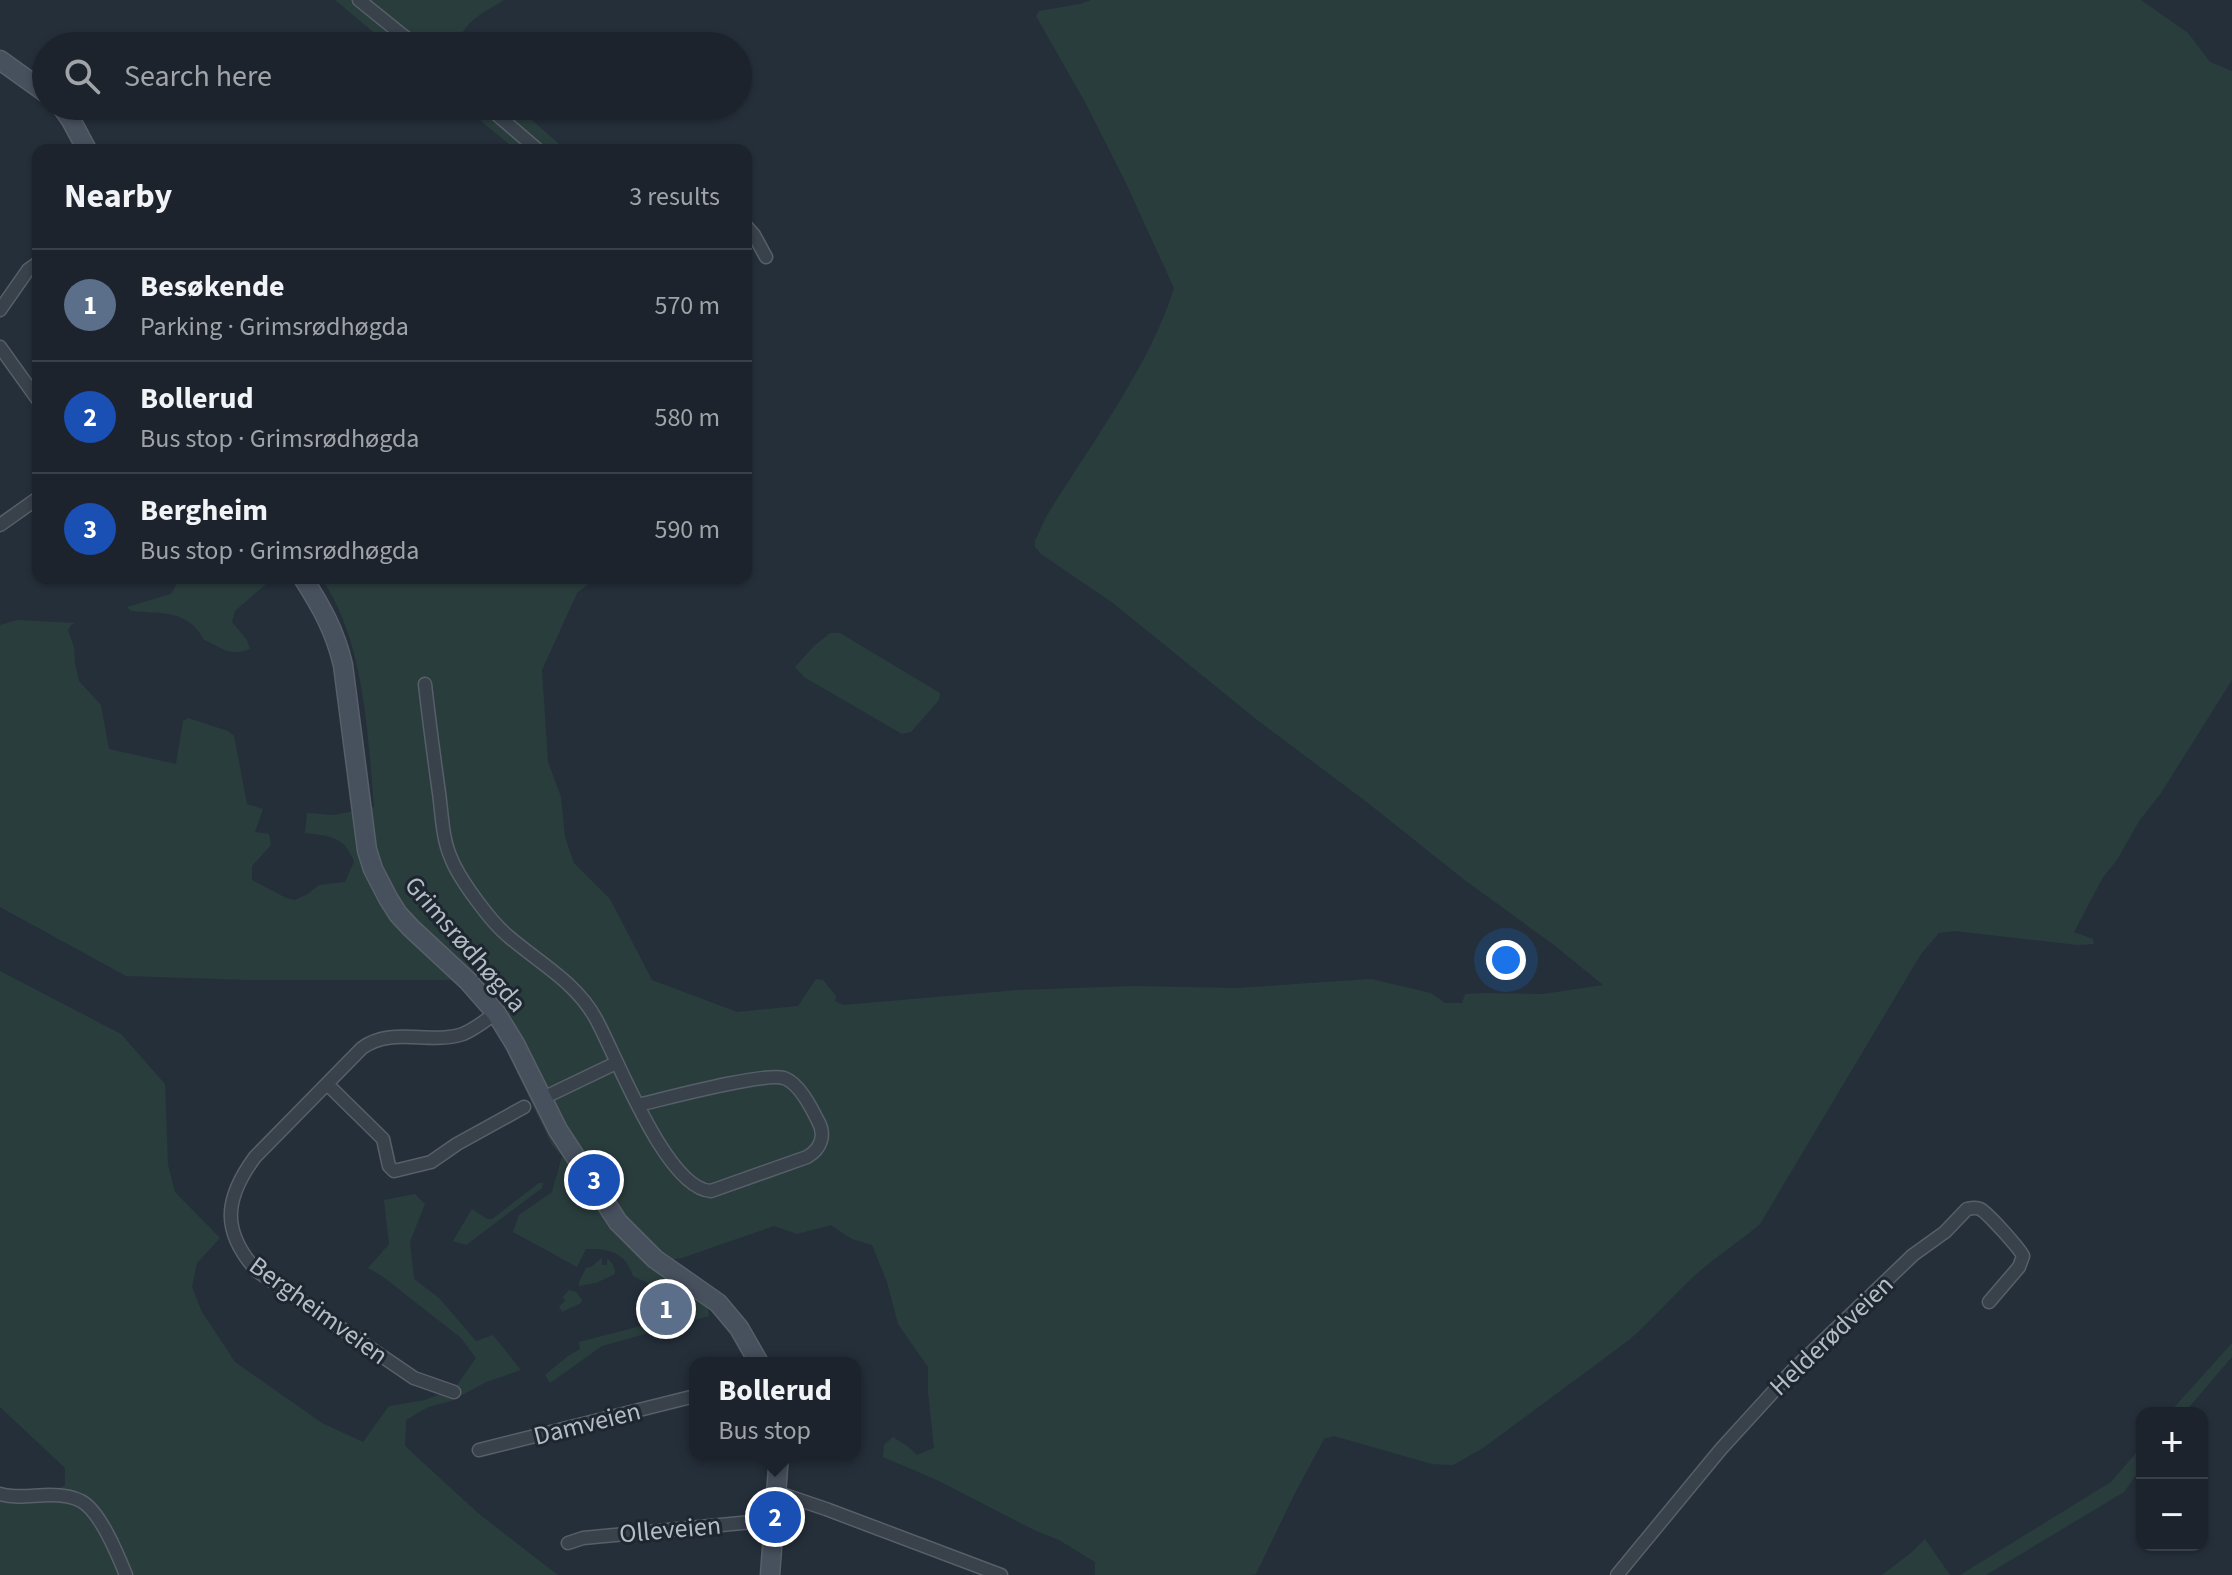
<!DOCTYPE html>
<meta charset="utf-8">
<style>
body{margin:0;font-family:"Source Sans 3",sans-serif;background:#252b34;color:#f1f3f6}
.controls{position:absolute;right:24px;bottom:24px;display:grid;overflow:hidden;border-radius:16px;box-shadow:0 2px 6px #0004}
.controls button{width:72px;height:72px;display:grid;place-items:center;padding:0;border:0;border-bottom:2px solid #3a4048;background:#1c232c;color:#f1f3f6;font:40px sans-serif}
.you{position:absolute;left:1506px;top:960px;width:28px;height:28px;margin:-20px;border:6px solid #fff;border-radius:50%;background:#1a73e8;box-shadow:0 0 0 12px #1a73e833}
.badge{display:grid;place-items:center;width:52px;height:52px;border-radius:50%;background:#91b7ee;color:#fff;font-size:26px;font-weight:700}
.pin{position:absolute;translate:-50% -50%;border:4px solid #fff;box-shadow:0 2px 8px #0006}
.popup{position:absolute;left:689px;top:1357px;width:172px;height:104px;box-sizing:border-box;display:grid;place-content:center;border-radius:16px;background:#1c232c;filter:drop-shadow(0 2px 6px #0005);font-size:26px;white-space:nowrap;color:#a0a4a9}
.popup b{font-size:30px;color:#f1f3f6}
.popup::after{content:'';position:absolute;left:50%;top:100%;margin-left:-16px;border:16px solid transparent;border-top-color:#1c232c}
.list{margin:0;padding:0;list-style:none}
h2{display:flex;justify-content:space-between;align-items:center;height:104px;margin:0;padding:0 32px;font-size:34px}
h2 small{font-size:26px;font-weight:400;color:#a0a4a9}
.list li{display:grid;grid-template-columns:52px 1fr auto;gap:24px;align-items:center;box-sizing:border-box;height:112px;padding:0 32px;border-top:2px solid #3a4048}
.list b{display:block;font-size:30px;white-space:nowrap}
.list p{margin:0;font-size:26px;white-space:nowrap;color:#a0a4a9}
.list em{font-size:26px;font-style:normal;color:#a0a4a9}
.icon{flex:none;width:44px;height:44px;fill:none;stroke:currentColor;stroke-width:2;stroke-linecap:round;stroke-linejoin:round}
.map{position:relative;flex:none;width:2232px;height:1575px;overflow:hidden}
.search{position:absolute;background:#1c232c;box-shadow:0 2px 6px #0004;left:32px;top:32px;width:720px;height:88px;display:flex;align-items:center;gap:20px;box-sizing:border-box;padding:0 28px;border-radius:44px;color:#a0a4a9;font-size:30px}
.panel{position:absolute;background:#1c232c;box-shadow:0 2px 6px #0004;left:32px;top:144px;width:720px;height:440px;border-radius:16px}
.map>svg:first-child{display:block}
.green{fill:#2a3d3d}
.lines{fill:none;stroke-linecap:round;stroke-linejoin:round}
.street-casing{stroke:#575f69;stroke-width:15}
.secondary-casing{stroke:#575f69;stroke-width:21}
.street{stroke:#39414b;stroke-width:12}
.secondary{stroke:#47505d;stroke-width:18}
.labels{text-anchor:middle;stroke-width:6;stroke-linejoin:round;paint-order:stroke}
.street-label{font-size:26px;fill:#b4bcc6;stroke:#1e2630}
</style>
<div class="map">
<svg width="2232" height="1575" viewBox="0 0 2232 1575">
<rect width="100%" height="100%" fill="#252f3a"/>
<path class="green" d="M335 0H504C487 11 459 23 459 46H390Z
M1091 0H2141L2188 33 2210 62 2232 71V680L2161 793 2139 821 2117 860 2103 877 2074 932 2093 939 2094 944 2077 945 1955 931 1939 933 1921 954 1760 1224C1738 1243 1712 1259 1691 1279 1670 1299 1651 1321 1629 1340L1483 1448 1453 1465 1432 1464 1334 1436 1324 1439 1295 1493 1256 1574 1250 1575H1095V1562L1059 1540 1034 1530 937 1480 883 1457 884 1445 893 1437 907 1446 917 1455 934 1448 928 1392V1367L898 1324 887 1282 872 1245 852 1239 831 1225 797 1234 774 1226 682 1258 651 1262 682 1287 680 1292 676 1291 674 1294 663 1285 656 1287 633 1276C626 1253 610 1248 586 1249L577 1267 513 1232 519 1215 552 1192 562 1156 552 1145 494 1025 453 980H249L126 976 0 907V625L17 620 75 623 71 625 68 630 74 647 75 663 79 681 101 705 109 749 176 764 183 721 188 718 228 731 234 736 247 804 263 809 255 832 269 834 271 845 252 866V880L286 898 295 900 308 894 319 885 345 882 354 862C345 836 330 836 305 833L307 813 334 815 374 807C368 735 364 638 321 578H596L577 593 542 670 548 762 561 797 565 837 574 863 610 899 652 980 737 1012 798 1006 816 979 823 980 836 996 835 1001 843 1005 1019 990 1133 986 1237 988 1371 979 1431 993 1445 1003H1462L1465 994 1482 993 1543 994 1603 985 1554 945 1462 878 1368 803 1256 719 1113 603 1041 554 1035 547V541L1046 517C1089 447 1150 366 1174 288L1125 181 1085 102 1036 16 1039 11 1080 4Z
M463 106H516L566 150H516Z
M180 578H273L235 611 232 622 247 640 250 649C226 657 225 648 204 640 188 609 162 614 131 611L127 607 171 594Z
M830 633H840L940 693 939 700 911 732 902 734 804 677 795 667 814 646Z
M0 971 121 1034 165 1084 168 1165 175 1192 220 1238 197 1263 192 1287 202 1312 235 1362 322 1423 363 1442 389 1406 425 1400 455 1388 476 1358 461 1338 382 1276 368 1268 389 1244 384 1200 415 1194 425 1204 410 1242 414 1279 439 1298 476 1341 493 1335 521 1370 486 1382 451 1401 428 1407 406 1420 405 1446 479 1514 558 1575H0V1498L33 1502 65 1485V1468L0 1407Z
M539 1183H543L542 1188 466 1245 453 1241 472 1209 487 1219H492Z
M602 1258V1265H607V1259C613 1262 615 1268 615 1274L596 1283 579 1286V1282L586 1268 591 1267Z
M569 1290 576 1292 582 1300 581 1303 562 1312 559 1306 565 1301 563 1297Z
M694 1295C702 1300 709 1306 709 1316L602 1346 550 1383 545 1375 568 1356 580 1349 579 1342 691 1313 689 1303Z
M2232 1343V1357L2184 1413H2169Z
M2142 1446V1467L2124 1492 1986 1575H1960L2111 1482Z
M1925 1539 1950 1575H1882L1912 1552Z"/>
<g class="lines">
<defs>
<path id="street" d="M359 0 416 46
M487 106 538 150
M746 226 754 235 766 257
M0 310 28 270 38 263
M0 347 38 400
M0 525 38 498
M425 684C429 720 434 757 439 793 442 814 442 838 451 858 459 879 491 922 508 936 539 963 576 982 596 1019 616 1055 666 1189 711 1191L807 1157C821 1149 826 1135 818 1121 811 1107 799 1083 784 1078 763 1072 664 1099 638 1105
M327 1084 383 1139 389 1166 394 1171 431 1162 457 1144 524 1107
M541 1099 616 1063
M454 1392 414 1378 257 1271C221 1231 224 1199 255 1157L362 1048C392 1026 430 1045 463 1034 475 1029 486 1020 496 1013
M479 1450 695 1396
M776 1492 826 1509 1001 1575
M0 1494C17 1499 33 1495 50 1495 60 1495 72 1496 81 1501 100 1511 118 1555 126 1575
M568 1543 583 1538 773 1520
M1617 1575 1721 1449 1793 1370 1913 1255 1945 1232 1967 1209C1972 1208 1976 1207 1980 1209 1987 1212 2020 1249 2023 1256L2019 1267 1989 1302"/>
<path id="secondary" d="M0 60 46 93
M61 106 71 120 87 150
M303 578C322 608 335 631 343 665L367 850 373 869 388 898 398 914 411 928 468 981 496 1013 515 1044 558 1130 618 1222 655 1259 718 1303 739 1328 759 1363
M770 1575 779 1455"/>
</defs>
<use href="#street" class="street-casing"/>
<use href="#secondary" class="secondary-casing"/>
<use href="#street" class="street"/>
<use href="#secondary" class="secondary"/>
</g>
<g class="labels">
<g class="street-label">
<text transform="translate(466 944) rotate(49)" y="9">Grimsrødhøgda</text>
<text transform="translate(319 1310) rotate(36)" y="9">Bergheimveien</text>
<text transform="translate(1831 1335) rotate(-44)" y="9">Helderødveien</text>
<text transform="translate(587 1423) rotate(-14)" y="9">Damveien</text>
<text transform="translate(670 1529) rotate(-5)" y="9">Olleveien</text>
</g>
</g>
</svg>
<div class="controls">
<button>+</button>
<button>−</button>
</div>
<div class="you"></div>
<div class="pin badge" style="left:666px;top:1309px;background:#5c6f8a">1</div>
<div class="pin badge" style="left:775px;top:1517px;background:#1a4fb4">2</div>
<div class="popup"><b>Bollerud</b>Bus stop</div>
<div class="pin badge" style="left:594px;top:1180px;background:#1a4fb4">3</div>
<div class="search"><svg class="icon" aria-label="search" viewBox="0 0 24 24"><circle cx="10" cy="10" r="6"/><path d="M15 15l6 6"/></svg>Search here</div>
<section class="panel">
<h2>Nearby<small>3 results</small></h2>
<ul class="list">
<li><span class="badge" style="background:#5c6f8a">1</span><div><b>Besøkende</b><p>Parking · Grimsrødhøgda</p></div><em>570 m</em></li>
<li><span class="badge" style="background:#1a4fb4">2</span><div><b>Bollerud</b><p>Bus stop · Grimsrødhøgda</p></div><em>580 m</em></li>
<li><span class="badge" style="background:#1a4fb4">3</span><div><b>Bergheim</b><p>Bus stop · Grimsrødhøgda</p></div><em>590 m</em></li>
</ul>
</section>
</div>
